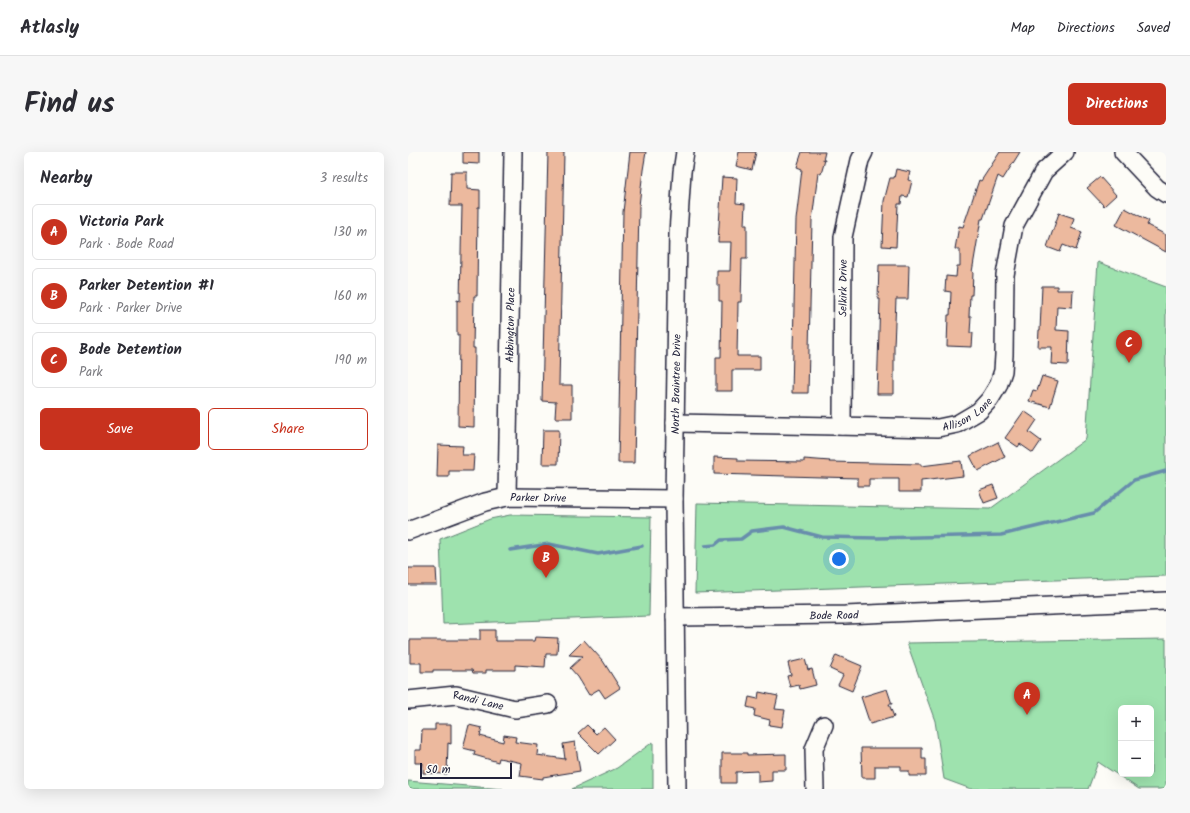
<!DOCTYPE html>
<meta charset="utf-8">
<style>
body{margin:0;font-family:Kalam,sans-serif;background:#f7f7f7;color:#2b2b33}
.controls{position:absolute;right:12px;bottom:12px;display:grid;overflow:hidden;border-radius:6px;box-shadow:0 4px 16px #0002}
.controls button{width:36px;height:36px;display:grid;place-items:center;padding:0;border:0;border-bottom:1px solid #e1e1e2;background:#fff;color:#2b2b33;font:20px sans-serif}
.scale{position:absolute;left:12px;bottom:10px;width:92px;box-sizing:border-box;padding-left:4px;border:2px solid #22223b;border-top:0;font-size:11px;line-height:14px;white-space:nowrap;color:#22223b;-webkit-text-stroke:3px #fdfcf7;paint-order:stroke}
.you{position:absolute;left:431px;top:407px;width:14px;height:14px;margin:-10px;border:3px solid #fff;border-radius:50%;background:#1a73e8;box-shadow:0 0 0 6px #1a73e833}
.badge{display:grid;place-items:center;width:26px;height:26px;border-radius:50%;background:#c8321e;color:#fff;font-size:13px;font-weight:700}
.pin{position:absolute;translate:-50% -33px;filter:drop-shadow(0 1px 2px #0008)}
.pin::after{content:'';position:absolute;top:21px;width:14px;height:12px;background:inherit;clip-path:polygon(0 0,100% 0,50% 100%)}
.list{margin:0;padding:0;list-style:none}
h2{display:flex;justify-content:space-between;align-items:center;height:52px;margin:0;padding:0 16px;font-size:17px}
h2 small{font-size:13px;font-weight:400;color:#7c7c81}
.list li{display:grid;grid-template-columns:26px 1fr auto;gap:12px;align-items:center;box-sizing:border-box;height:56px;margin:0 8px 8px;padding:0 8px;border:1px solid #e1e1e2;border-radius:6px}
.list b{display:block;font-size:15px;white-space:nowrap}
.list p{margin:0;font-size:13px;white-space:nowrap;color:#7c7c81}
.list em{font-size:13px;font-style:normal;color:#7c7c81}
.actions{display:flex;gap:8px;padding:12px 16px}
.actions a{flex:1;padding:9px 0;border:1px solid #c8321e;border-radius:6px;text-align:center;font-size:14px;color:#c8321e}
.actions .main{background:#c8321e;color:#fff}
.map{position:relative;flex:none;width:758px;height:637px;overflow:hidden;border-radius:6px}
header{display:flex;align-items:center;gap:24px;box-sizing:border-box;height:56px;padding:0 20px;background:#fff;border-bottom:1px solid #e1e1e2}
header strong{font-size:19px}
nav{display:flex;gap:22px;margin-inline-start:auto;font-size:14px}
.intro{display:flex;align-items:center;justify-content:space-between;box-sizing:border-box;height:96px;padding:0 24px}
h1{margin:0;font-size:28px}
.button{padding:10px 18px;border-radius:6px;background:#c8321e;color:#fff;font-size:14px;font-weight:700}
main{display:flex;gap:24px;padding:0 24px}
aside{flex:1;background:#fff;border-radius:6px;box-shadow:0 4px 16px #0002}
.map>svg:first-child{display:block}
.green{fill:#9ee2ae;stroke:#608274;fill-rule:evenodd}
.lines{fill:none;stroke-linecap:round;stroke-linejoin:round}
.stream{stroke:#678dac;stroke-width:3.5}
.building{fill:#ecb99e;stroke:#22223b}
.minor-casing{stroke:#22223b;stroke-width:20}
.minor{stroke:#fdfcf7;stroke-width:17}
.labels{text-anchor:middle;stroke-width:3.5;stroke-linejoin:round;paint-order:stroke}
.street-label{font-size:11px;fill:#22223b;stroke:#fdfcf7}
</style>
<header>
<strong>Atlasly</strong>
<nav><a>Map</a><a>Directions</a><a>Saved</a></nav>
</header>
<div class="intro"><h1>Find us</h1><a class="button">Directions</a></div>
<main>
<aside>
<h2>Nearby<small>3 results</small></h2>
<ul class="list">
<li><span class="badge">A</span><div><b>Victoria Park</b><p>Park · Bode Road</p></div><em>130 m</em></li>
<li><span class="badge">B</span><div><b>Parker Detention #1</b><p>Park · Parker Drive</p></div><em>160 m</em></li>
<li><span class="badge">C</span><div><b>Bode Detention</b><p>Park</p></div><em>190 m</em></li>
</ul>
<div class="actions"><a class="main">Save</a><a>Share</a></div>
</aside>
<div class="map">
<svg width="758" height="637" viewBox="0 0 758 637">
<rect width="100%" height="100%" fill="#fdfcf7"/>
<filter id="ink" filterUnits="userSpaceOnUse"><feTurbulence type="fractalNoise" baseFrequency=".025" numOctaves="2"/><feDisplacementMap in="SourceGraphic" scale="8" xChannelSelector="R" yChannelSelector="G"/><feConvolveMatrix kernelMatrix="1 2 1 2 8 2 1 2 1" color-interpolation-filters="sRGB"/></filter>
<g filter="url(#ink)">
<path class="green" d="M690 110 758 135V424L287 441 289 351 582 357 678 287Z
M102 363 243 365 241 464 35 472 32 387 82 367Z
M758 487V637H731L690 610 680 637H563L536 627 527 569 499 491ZM713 556H743V622H713Z
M245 590V637H164L209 616Z
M0 629 95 637H0Z"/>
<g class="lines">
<path class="stream" d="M297 394 307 393 313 388 333 387 344 379 376 375 414 385 470 386 593 383 686 361 726 328 758 319
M102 398 141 392 190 402 234 394"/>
</g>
<path class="building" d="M55 0H71V12L55 11Z
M140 0H156L151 233H164V266H147L148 250 134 249Z
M222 0H238L235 18 231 54 226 311H210L215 60Z
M331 0H348L344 18 328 14Z
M394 0H417L415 8H417L413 22 410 21 404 68 400 241H384L388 68 394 17 389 15Z
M592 0H612L595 27 590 24 575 67H573L564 120H565L564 143H562L561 164H563L562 181H565L564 195 539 194 540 163H542L543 140 537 139 538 124 548 125 549 114H552V97H547L551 74 555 75 571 28 573 29Z
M488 17 502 20 500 28 504 29 500 45 494 44 493 52H490L488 95 474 94 476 49 482 26H486Z
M43 20H59V37L72 38V55H70L69 144H66L65 196H67L66 275 50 274 51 183H49V148L52 149 54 54H42Z
M314 25 329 26 328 51 337 52 336 73H339V107H334L333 150H330L329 204H352V218H324V239H308V205H313L314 149H311V133H309V119H322L323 90H310Z
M692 25 708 43 696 54 679 36Z
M717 56 741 69 739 73 758 83V100L708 73Z
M651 61 666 66 663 76 674 80 668 98 655 93 652 100 639 95Z
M471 113H501L500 147H488L486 194V242H469L472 147H470Z
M634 134H649V138H665L664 155 649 154 648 178 661 179 660 213 643 212 644 195H630L631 178H632Z
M634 224 650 229 642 255 621 249 625 238 629 239Z
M616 259 629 268 621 280 633 289 625 301 612 292 610 295 597 286Z
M135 278H151L150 312H134Z
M590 290 597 305 570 319 562 304Z
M30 293 55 294 54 303H66L65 319H41V325H29Z
M306 305 330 306V309L396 310V307L422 309 421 310 513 312V314L553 309 555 324 513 329V340H491V327H461V334H450V326L306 322Z
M585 333 590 346 576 351 571 338Z
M0 416H28L29 433H0Z
M72 478H87V489H126L127 485 150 486 149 502H138L137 515 107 513V518H78V521H65L64 518H25V520H13V511H2V488H72Z
M176 488 195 509 212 536 197 546 191 537 181 543 170 525 162 516 175 504 161 503Z
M428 503 454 514 444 539 430 533 435 523 422 517Z
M397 507 400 518 404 517 408 533 392 537 391 533 382 535 379 524 383 523 380 511Z
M479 537 484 552H481L486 565 462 572 453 545Z
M351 540 370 544 367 557 377 558 374 575 361 573 362 568 346 564 347 557 339 555 341 545 350 547Z
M27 572H43V592L40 591 39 622 15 621V611H7V598H13L14 578H27Z
M61 573 74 576 72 584 95 590 96 583 108 585 107 590 130 593 129 603 157 607 155 592 167 590 172 619 135 625V627L112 624 114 611 91 606 90 610 66 603 67 599 55 596Z
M179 573 188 582 196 575 207 587 191 602 170 581Z
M453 596H514V607H518V624H501V619H493V614H467V626H454Z
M314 601H339V603L378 602V618H364V629L350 630V619L328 620V631H314Z"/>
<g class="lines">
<defs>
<g id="minor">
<path d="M715 0 749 36 758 42"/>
<path id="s1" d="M267 271 530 276 549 272 571 259 582 247 590 234 595 219 596 203 597 123 606 74 636 19 657 0"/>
<path id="s2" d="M434 274 435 85 452 8 456 0"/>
<path id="s3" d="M99 345 105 0"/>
<path id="s4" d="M0 379 77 350 99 345 266 347"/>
<path id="s5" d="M267 465 437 463 758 449"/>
<path id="s6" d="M0 548 48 543 107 557 140 552"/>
<path id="s7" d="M269 637 266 347 270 82 274 20 277 0"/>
<path d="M407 637 406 597 416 573"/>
</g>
</defs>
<use href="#minor" class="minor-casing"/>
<use href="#minor" class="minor"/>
</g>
</g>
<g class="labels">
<g class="street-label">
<text dy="4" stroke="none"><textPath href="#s2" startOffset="138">Selkirk Drive</textPath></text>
<text dy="4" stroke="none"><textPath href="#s3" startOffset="172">Abbington Place</textPath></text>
<text dy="4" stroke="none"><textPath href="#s7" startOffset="405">North Braintree Drive</textPath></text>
<text dy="4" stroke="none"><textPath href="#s1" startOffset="296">Allison Lane</textPath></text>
<text dy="4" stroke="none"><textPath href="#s4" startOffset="136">Parker Drive</textPath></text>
<text dy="4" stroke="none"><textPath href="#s5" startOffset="159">Bode Road</textPath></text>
<text dy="4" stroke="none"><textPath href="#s6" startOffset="71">Randi Lane</textPath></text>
</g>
</g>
</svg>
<div class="controls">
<button>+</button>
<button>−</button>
</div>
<div class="scale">50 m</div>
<div class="you"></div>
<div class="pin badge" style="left:619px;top:563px">A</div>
<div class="pin badge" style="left:138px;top:426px">B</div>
<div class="pin badge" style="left:721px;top:211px">C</div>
</div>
</main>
